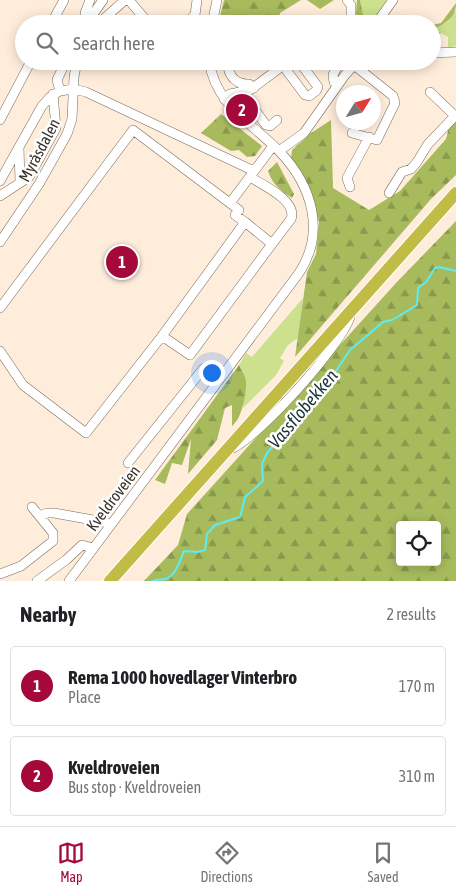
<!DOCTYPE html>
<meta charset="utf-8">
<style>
body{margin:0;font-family:"Asap Condensed",sans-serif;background:#f2f2f2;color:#202124}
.controls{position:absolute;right:15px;bottom:15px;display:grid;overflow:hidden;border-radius:5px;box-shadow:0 2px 12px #0003}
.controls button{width:45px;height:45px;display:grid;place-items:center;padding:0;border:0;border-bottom:1px solid #e0e0e0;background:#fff;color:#202124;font:25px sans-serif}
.compass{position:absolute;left:336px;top:85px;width:45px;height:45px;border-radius:50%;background:#fff;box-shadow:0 2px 12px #0003;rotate:53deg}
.you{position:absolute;left:211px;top:372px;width:18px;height:18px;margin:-12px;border:4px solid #fff;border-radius:50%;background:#1a73e8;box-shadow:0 0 0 8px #1a73e833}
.badge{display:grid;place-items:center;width:32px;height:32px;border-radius:50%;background:#a4093a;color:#fff;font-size:16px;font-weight:700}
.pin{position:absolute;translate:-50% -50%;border:2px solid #fff;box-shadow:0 1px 5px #0006}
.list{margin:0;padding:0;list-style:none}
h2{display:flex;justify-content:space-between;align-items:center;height:65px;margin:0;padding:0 20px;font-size:21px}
h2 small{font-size:16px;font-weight:400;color:#757577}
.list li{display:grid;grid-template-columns:32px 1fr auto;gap:15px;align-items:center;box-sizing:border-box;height:80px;margin:0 10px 10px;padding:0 10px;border:1px solid #e0e0e0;border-radius:5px}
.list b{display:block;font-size:19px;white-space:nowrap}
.list p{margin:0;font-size:16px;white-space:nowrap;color:#757577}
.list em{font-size:16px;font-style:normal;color:#757577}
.icon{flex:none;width:28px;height:28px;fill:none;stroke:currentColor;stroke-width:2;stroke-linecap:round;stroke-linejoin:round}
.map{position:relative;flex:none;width:456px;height:581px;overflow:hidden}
.search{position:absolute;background:#fff;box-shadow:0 2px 12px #0003;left:15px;right:15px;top:15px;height:55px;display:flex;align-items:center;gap:12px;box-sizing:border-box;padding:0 18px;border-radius:28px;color:#757577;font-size:19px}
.sheet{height:245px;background:#fff}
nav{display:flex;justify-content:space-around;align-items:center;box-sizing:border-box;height:70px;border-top:1px solid #e0e0e0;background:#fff;font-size:14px;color:#757577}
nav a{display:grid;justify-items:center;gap:2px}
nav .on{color:#a4093a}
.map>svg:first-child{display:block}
.green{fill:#cce08e}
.forest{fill:url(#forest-firs);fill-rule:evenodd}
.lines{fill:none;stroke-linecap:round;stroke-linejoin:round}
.stream{stroke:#5becf6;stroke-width:2}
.minor-casing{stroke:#78695a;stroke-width:10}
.highway-casing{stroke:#fff;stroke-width:14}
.minor{stroke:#fff;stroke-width:9}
.highway{stroke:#c1bc45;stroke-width:12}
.labels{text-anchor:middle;stroke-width:5;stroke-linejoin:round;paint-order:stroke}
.street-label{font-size:16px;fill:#3b342d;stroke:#fff}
.water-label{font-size:18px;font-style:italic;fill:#1b3335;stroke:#fff}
</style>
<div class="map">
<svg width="456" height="581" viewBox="0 0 456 581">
<defs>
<pattern id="forest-firs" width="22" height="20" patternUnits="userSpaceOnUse" patternTransform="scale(1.25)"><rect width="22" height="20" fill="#a7bb5d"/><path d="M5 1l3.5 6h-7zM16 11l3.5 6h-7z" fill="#89994d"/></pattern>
</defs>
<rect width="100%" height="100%" fill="#ffeddc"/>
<path class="green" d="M360 0H389L373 24H365Z
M456 10V46L448 48V37L434 29 449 21Z
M303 298 298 338 288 345 280 358 284 361 276 375 243 408 246 380 239 365 246 353 252 357Z"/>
<path class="forest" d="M224 0H301L280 13 279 24H218Z
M307 0H334L320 9Z
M357 0H360L365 24H355Z
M456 3C456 18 446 23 434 29L441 33 437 35 432 32V25L441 23Z
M221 114 262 146 255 156 247 157 239 150 231 151 201 133Z
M331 120 333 188 369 210 400 191 446 139 449 127 456 120V175L431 199 295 357 307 272 316 254 319 222 309 188 291 159 292 150 311 133Z
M277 162 294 194 292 198C281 191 272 184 268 171Z
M456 221V581H144L178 545 187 514 396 283ZM400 525H437V562H400Z
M239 365C241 370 245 375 246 380 247 393 242 418 232 426V405L225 408 217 440 188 474 191 439 182 465 172 463 165 484 155 480Z"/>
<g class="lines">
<path class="stream" d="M153 581C158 579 161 580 165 579 176 576 180 560 184 551L197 552 205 550 207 534 215 525 240 517 245 497 263 481 262 464 267 453 326 386 350 350 383 322 392 320 417 305 418 288 426 282 435 268 439 267 456 271"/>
<defs>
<path id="minor" d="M129 0 149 24
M347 0 351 5V24
M87 22 85 13 90 0
M51 24 64 0
M86 24 103 0
M98 24 125 0
M184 24 195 15 197 0
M212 24 217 0
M376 24 393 0
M432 53 456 52
M236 61 228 67C230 78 238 85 249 84L254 88
M96 64V61
M318 64 322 61
M287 71 305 95 309 96 316 91 318 87 301 64
M338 85 334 82 333 75 340 61
M60 91 57 80 66 61
M241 91 266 125 270 126 277 120
M430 92 455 116
M224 99 230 94 250 90 289 61
M0 120 31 61
M352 133 377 140 395 103 393 96 354 65
M279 151 304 133 345 75 357 62
M250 177C263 185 298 201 291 219L272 244
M0 181 19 147
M20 182 19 147 42 106 50 97 60 91 73 89 86 92 254 171
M350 187 347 178 369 137
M389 193 402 172 411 169 417 162 428 144 456 115
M0 196 29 177 56 128 53 94
M230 203 273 146
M0 242 39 184 67 134 72 119 74 77 77 61
M0 308 133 130 239 210 235 215 245 222 162 336 86 433 23 385 0 351
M162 336 190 355 272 244 245 222
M233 448C261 434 340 347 350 317
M128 463 203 369C211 364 217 369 224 374
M40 516 47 513H54L104 522 111 525
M0 574 21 566 53 541V533L32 507
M37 581 66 560 82 545 93 548
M69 581 299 273C326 232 312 186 280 152 251 122 216 106 209 61"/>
<path id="highway" d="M110 581 456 193"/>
</defs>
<use href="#minor" class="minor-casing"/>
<use href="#highway" class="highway-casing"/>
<use href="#minor" class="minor"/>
<use href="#highway" class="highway"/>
</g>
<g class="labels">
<g class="street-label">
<text transform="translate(39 150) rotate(-62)" y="6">Myråsdalen</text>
<text transform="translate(113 498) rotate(-53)" y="6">Kveldroveien</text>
</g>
<g class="water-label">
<text transform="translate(303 409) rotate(-50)" y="6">Vassflobekken</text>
</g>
</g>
</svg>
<div class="controls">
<button><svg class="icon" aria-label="locate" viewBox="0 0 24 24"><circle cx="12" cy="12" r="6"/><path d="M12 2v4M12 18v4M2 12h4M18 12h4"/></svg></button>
</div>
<svg class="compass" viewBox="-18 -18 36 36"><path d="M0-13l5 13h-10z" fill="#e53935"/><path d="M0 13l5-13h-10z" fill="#757577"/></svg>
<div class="you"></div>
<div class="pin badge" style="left:122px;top:262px">1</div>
<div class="pin badge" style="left:242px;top:110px">2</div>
<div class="search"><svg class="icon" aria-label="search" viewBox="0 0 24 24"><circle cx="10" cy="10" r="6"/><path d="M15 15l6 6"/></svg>Search here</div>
</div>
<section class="sheet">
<h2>Nearby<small>2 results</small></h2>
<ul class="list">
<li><span class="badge">1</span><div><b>Rema 1000 hovedlager Vinterbro</b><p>Place</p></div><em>170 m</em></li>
<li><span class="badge">2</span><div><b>Kveldroveien</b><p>Bus stop · Kveldroveien</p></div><em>310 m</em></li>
</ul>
</section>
<nav>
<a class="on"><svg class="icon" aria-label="map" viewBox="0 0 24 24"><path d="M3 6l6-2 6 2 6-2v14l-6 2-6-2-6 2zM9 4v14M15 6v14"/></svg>Map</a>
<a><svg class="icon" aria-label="directions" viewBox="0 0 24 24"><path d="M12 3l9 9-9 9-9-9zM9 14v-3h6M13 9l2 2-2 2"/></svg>Directions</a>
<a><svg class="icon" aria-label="saved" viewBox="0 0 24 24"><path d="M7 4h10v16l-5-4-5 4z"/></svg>Saved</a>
</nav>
